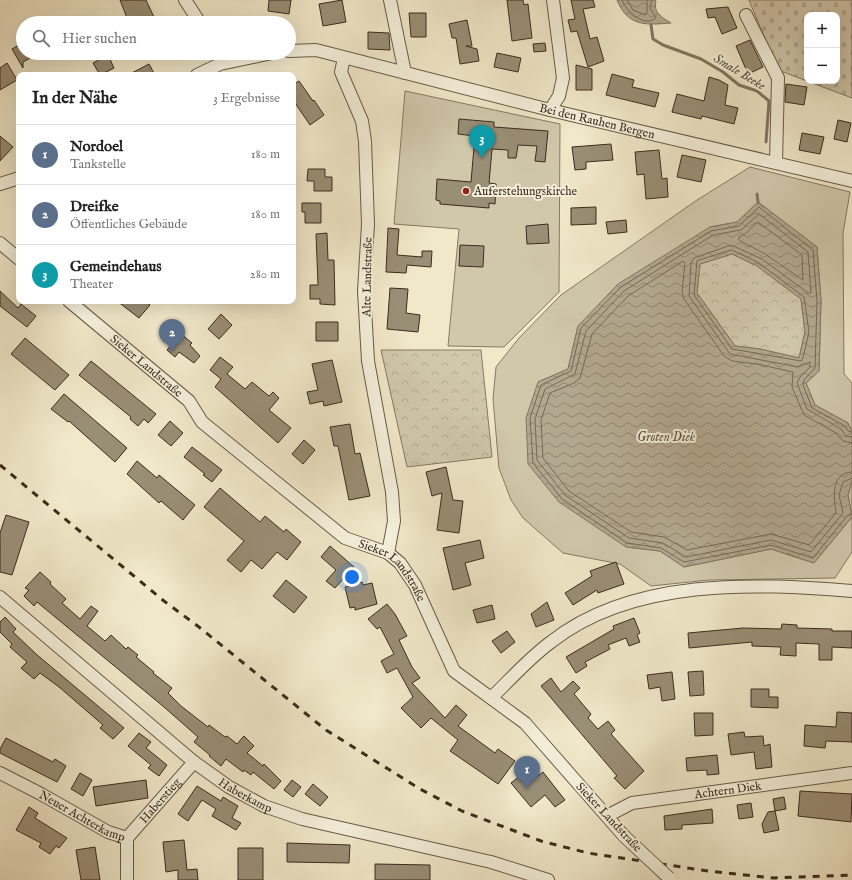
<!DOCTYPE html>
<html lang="de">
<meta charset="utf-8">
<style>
body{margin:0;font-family:"IM FELL English",serif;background:#f2f2f2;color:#222}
.controls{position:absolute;right:12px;top:12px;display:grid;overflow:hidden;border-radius:8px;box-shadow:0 4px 16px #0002}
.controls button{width:36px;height:36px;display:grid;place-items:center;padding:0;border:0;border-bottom:1px solid #e0e0e0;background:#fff;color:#222;font:20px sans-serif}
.you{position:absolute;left:352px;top:577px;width:14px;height:14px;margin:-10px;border:3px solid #fff;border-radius:50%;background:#1a73e8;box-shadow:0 0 0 6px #1a73e833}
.badge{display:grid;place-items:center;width:26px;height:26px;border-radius:50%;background:#1a73e8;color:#fff;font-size:13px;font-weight:700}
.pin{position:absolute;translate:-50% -33px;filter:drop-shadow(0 1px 2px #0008)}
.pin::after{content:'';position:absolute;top:21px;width:14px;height:12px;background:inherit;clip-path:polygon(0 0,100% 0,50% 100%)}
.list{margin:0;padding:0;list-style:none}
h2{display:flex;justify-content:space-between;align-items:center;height:52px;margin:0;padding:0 16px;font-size:17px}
h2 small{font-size:13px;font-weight:400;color:#767676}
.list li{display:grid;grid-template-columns:26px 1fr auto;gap:12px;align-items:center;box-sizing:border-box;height:60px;padding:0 16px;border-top:1px solid #e0e0e0}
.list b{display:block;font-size:15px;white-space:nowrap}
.list p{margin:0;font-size:13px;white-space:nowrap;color:#767676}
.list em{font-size:13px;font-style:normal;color:#767676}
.icon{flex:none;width:22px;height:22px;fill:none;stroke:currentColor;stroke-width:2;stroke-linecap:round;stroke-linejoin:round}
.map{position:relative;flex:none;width:852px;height:880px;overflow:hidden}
.search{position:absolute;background:#fff;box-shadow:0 4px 16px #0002;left:16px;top:16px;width:280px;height:44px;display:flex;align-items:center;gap:10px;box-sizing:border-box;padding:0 14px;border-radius:22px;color:#767676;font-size:15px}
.panel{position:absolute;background:#fff;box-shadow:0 4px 16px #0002;left:16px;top:72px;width:280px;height:232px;border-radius:8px}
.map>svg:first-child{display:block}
.forest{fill:url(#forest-crowns);stroke:#867a64}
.cemetery{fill:url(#cemetery-stones);stroke:#867a64;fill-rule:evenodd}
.green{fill:#d1c8ac;stroke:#867a64}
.water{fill:url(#water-waves);stroke:#827761;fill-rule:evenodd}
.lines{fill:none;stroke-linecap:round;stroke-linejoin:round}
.shore{stroke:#766a56;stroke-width:1}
.stream{stroke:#827761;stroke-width:3}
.building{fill:#998e76;stroke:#3b2d1d}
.minor-casing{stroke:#685c48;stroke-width:14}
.minor{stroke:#f5f0dc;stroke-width:12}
.rail{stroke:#3b2d1d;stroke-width:3;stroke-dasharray:7 7;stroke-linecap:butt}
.minor-bridge-casing{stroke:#685c48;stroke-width:14;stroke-linecap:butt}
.minor-bridge{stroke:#f5f0dc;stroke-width:12}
.poi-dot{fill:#8f2418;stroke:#f5f0dc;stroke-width:1.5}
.labels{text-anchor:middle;stroke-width:4;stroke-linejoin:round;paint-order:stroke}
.street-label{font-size:12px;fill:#3b2d1d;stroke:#f5f0dc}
.poi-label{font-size:12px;fill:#3b2d1d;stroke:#f5f0dc;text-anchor:start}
.water-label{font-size:13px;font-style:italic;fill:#5f523f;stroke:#f5f0dc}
</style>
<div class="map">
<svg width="852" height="880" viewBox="0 0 852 880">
<defs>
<pattern id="forest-crowns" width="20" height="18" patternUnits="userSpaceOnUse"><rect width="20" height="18" fill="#d1c8ac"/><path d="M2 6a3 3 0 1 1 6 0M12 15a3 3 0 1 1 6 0" fill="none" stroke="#b4ac94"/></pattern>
<pattern id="cemetery-stones" width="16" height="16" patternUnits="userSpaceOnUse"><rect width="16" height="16" fill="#d1c8ac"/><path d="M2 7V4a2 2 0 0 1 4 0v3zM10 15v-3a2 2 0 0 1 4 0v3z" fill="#b4ac94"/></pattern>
<pattern id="water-waves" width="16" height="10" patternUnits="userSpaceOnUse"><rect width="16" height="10" fill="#b2a88f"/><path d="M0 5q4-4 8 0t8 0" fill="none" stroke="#928974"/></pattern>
</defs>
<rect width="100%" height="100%" fill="#f0e8c9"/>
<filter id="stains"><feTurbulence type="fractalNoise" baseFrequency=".005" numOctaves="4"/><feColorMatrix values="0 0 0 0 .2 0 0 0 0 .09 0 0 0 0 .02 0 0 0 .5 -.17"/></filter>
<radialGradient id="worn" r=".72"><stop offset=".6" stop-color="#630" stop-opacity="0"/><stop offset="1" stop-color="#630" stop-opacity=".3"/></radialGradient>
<path class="forest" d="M732 254 757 266 801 299 805 332 799 358 760 349 735 346 697 293 700 264Z
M381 350H481L492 457 407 467Z"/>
<path class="cemetery" d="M749 0H852V98L778 70ZM807 15H837V81H807Z"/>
<path class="green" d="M405 91 560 124 559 292 504 347 448 346 459 229 394 224Z
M750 167 850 192 843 233 844 374 852 383V432L848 423 815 405 806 383 819 371 821 301 817 247 758 202 737 222 710 227 578 326 568 369 538 382 626 547 660 551 684 567 771 549 814 563 852 517 848 495 852 481V552L835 578 709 580 651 586 620 564 563 553 523 518 511 500 499 468 493 399 496 367 519 338 561 295 697 200Z"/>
<path class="water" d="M617 0H654L656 1C653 13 662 17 671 23 646 25 628 27 617 0Z
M758 202 817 247 821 301 819 371 806 383 815 405 848 423 852 432V481L848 495 852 517 814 563 771 549 684 567 660 551 626 547 559 502 528 464 526 418 538 382 568 369 578 326 618 284 710 227 737 222ZM732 254 757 266 801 299 805 332 799 358 760 349 735 346 697 293 700 264Z"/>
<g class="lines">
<path class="shore" d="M622 0C626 11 644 28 656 18L650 8 652 0
M627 0 633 10 645 15 647 13V0
M758 222 802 255 803 280 765 254 739 240V237L745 234Z
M732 250 759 263 804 297 809 332 803 358 801 361 732 349 694 295 697 261Z
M852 432 848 431 845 426 812 408 803 385 804 380 815 368 817 301 813 250 759 207 739 226 711 231 621 287 581 328 571 371 541 385 530 418 533 463 562 499 627 543 661 548 684 562 771 545 813 558 847 516 852 514
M852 437 846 436 841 429 807 409 797 383 800 377 810 367V362L798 367 730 354 689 296 691 263 694 258 731 245 762 259 808 293H811L808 252 759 214 741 230 713 235 624 291 586 331 575 374 545 389 535 419 537 460 565 495 629 538 663 543 686 557 771 540 811 552 843 513 839 495 843 482 852 478
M852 443 843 441 836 433 804 415 792 387 793 372 757 364 732 361 724 356 684 299 682 292 685 263 683 261 628 296 592 334 580 378 574 383 550 393 541 420 543 458 569 491 631 532 664 537 687 550 771 534 809 545 836 513C834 498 830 473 852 472"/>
<path class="stream" d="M651 25 653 39 663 45 701 59 723 72 739 85 757 91 769 101 766 142
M757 194 758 202"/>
</g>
<path class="building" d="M120 0H146L154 17 140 23H129Z
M269 0H291L289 14 268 11Z
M342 0 346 22 323 26 319 4Z
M507 0H523L524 5 528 4 532 38 512 41Z
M571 0H593L595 7 583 9 590 39 597 37 604 61 588 67 577 31 571 32 568 20 575 19Z
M728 7 737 28 722 34 715 17 708 18 706 9Z
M409 13H426V37H411Z
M467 20 472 46H466L477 49 479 61 460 64 456 38H452L449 24Z
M368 32 389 33 390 50 368 49Z
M750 40 763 67 748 74 736 46Z
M23 43V53H39L23 62V68L12 49Z
M545 43 546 51 534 52 533 44Z
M497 53 521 58 518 72 494 67Z
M108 55 114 68 100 75 93 63Z
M7 63 17 80 0 90V68Z
M149 64 155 75H128Z
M576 65 592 69V90H576Z
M612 74 634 80 632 87 659 93 655 107 606 95Z
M709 77 719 80 728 85 725 105 738 108 734 124 702 116 701 119 672 112 677 94 704 101Z
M299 81 313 101 314 100 324 115 310 125 293 100V85Z
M786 84 807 87 804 105 785 102Z
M459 119 494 122V127L548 131 545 162 535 161 537 146 518 145 516 158H508V150L492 149 489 183 496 184 495 204 489 203V208L440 204V201L436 200V198L437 179 471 182 475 136 458 134Z
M838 120 851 123 847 142 834 139Z
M802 133 824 137 820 154 799 150Z
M0 136 13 147 0 161Z
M611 144 613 160 586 162V169L575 170 572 147Z
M659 150 662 179 667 178 668 197 646 199 644 174 637 175 635 152Z
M682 155 706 160 701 182 677 177Z
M308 169H325V177H332V191H314V181H307Z
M302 203H321V223H305V212H302Z
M596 207V224L571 225V208Z
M626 220 627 232 608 234 606 222Z
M548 224 549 243 527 244 526 226Z
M388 228 399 229 397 255 422 257V251H432L431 267 407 265 406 273 386 272Z
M327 233 328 260H334L335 305 320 304V299H310V285H318L316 234Z
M460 245 484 246 483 267 459 266Z
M390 288 408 289 406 313 420 315 418 332 387 329Z
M0 291 18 308 21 304 36 316 27 327 0 306Z
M117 301H145L150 305 139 318Z
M221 314 232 325 219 339 208 329Z
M316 322H338V341H316Z
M181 334 192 343 190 345 200 356 194 363 179 352 175 357 167 350Z
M25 338 69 375 55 390 11 354Z
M220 357 233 367 227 374 245 389 252 382 269 396 273 392 279 398 269 410 291 428 278 443 215 387 221 379 210 370Z
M332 360 342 402 324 406 323 401 310 404 307 392 318 390 312 364Z
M91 361 156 414 148 423 144 419 138 426 130 419 131 417 79 375Z
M64 394 127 448 115 462 69 421 68 422 51 409Z
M170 421 183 433 171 446 158 435Z
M350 424 355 454 360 453 370 496 349 500 338 446H334L330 427Z
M304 440 315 450 303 464 292 454Z
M192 447 222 470 212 482 203 475 205 474 184 457Z
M137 461 157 478 159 475 195 505 183 520 161 501 159 503 127 474Z
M446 467 453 500 463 501 459 533 437 530 442 493 432 496 426 472Z
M220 488 260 522 265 516 284 532 286 529 301 542 287 560 277 552 262 569 251 560 241 572 227 560 244 541 204 507Z
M6 515 29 522 12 575 0 572V533Z
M480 540 484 558 465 563 471 585 453 590 443 548Z
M330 546 354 567 335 588 326 581 336 570 321 557Z
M616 562 624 584 598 593 597 590 573 605 565 593 592 576 590 571Z
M40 572 51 582 50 584 66 599 62 603 80 619 91 606 98 611 87 626 105 641 111 635 126 649 128 647 138 655 136 657 154 672 153 673 172 688 168 693 181 706 208 727 209 725 225 737 227 736 237 744 244 736 254 746 247 753 263 766 264 764 281 781 274 789 253 772 251 775 244 770 243 772 226 759 221 766 209 756 210 755 194 742 198 737 164 707 37 602 34 606 24 596 29 590 25 588Z
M286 580 307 597 294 613 273 596Z
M362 582 363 585 372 583 377 604 355 610V607L350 608 345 587Z
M547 602 554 620 536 627 531 614Z
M387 604 395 614 407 636 399 640 412 667 420 678 412 683 445 718 456 705 467 715 458 726 495 753 498 749 515 761 498 784 450 751 458 740 431 718 421 728 401 708 413 697 397 668 387 673 381 661 394 654 380 627 377 629 368 619Z
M492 605 495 619 477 623 473 610Z
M5 617 16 629 13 632 36 654 124 728 113 739 100 728 103 725 59 687 40 673 34 679 21 668 27 662 10 647 12 644 0 632V622Z
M634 618 640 633 637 635 640 642 629 646 626 638 608 645 610 649 585 662 587 666 576 673 566 657 614 629 613 626Z
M782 624 797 625V628L832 629V631H852V648L832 647V660H819V644L796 643V656L780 655 781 647 752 646V642L689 648 688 633 743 628 781 629Z
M507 631 515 642 501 653 492 641Z
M703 671 704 695 690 696 688 672Z
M672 672 675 699 662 701 660 687 649 689 647 675Z
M551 678 561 692 573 681 580 688 574 694 591 714 588 718 598 729 608 721 615 730 611 734 644 771 625 789 614 778 617 776 541 686Z
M751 689H769V697H778V708L751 707Z
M837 712 852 713V742L826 741 825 748 804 746 805 725 836 727Z
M694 713H713V735L695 736Z
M744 732 745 737 763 736 764 746 770 744 772 767 756 769 754 752 731 755 728 734Z
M139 733 151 742 146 748 167 765 159 776 148 768 151 765 128 746Z
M6 738 53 762 55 759 66 766 57 782 0 753V749Z
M717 755 719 774 707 775V770L687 771 686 758Z
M543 772 565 800 555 807 545 795 531 807 511 783 524 773 531 781Z
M80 773 92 780 83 796 71 789Z
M146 780 148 798 96 806 93 787Z
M292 780 301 787 293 797 284 790Z
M313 784 328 797 320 806 305 794Z
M197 786 221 801 223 797 238 806 232 818 241 823 236 830 212 816 216 809 202 800 188 821 178 814Z
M800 791 852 794 851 822 798 816Z
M784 797 786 809 775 811 773 799Z
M751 803 753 817 739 819 737 805Z
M29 807 38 813 35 818 67 838 59 848 56 846 50 854 39 847 41 843 16 830Z
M712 809 713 823 682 825V829L665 830 664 816Z
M775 811 779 830 764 833 762 824 768 812Z
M184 840 187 870 197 869 198 880H178V870L166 872 163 842Z
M287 843 350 845 349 863 287 862Z
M95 847 100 880H81L76 850Z
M238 848H263V880H238Z
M375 864 430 865V880H375Z"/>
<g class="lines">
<defs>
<g id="minor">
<path d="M185 0 200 23"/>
<path d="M390 0 405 73"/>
<path d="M746 15 778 78 776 163"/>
<path id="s1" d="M289 51 316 50 550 110 852 181"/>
<path d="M344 58 341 72 362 121 365 141 368 224 364 291 368 361 392 492 394 521 388 553"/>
<path d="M197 75 220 64 272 53"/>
<path d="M550 110 559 96 563 78 553 0"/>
<path d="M0 184 19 178"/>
<path d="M0 243 19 259"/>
<path id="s2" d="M69 301 189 401 202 422 345 538 388 553 400 563 415 585 454 671 525 723 624 836"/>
<path id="s3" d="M0 597 194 762 229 787 264 806 302 819 491 862 548 880"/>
<path d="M491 698C511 679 529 658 551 642 632 578 754 583 852 591"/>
<path id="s4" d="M0 773 41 794 108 832 127 838V880"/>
<path id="s5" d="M607 816 632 803 852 773"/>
<path id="s6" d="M127 838 194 762"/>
</g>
</defs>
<use href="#minor" class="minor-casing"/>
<use href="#minor" class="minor"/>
<path class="rail" d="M0 465 164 601 199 627 326 730 420 789 462 811 541 841 588 853 708 871 774 878 852 875"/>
<defs>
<path id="minor-bridge" d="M624 836 669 878"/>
</defs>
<use href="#minor-bridge" class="minor-bridge-casing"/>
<use href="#minor-bridge" class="minor-bridge"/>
</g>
<circle class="poi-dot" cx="466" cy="191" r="4"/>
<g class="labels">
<g class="street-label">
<text dy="4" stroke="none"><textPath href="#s1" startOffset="317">Bei den Rauhen Bergen</textPath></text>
<text transform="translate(367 277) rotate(-89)" y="4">Alte Landstraße</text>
<text dy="4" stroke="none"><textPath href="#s2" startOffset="101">Sieker Landstraße</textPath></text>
<text dy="4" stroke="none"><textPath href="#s2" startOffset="425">Sieker Landstraße</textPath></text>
<text dy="4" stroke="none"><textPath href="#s5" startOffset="125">Achtern Diek</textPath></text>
<text dy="4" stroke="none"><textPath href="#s3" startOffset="316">Haberkamp</textPath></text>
<text dy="4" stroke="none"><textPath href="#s6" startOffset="50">Haberstieg</textPath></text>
<text dy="4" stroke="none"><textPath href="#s4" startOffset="93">Neuer Achterkamp</textPath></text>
<text transform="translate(609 817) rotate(47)" y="4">Sieker Landstraße</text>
</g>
<g class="poi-label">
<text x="474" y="195">Auferstehungskirche</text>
</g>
<g class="water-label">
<text transform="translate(740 71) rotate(31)" y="5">Smale Beeke</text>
<text x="666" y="441">Groten Diek</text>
</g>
</g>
<rect width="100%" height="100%" filter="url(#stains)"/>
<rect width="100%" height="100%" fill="url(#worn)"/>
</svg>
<div class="controls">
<button>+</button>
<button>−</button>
</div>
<div class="you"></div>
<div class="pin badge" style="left:527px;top:789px;background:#5c6f8a">1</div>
<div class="pin badge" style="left:172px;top:352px;background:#5c6f8a">2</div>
<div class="pin badge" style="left:482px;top:158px;background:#0f9aa8">3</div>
<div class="search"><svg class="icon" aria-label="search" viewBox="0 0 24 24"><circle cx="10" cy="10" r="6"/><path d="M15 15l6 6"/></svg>Hier suchen</div>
<section class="panel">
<h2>In der Nähe<small>3 Ergebnisse</small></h2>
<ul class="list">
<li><span class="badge" style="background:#5c6f8a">1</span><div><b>Nordoel</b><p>Tankstelle</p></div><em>180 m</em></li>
<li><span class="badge" style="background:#5c6f8a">2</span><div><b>Dreifke</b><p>Öffentliches Gebäude</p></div><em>180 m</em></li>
<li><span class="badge" style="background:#0f9aa8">3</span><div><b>Gemeindehaus</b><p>Theater</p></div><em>280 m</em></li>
</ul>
</section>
</div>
